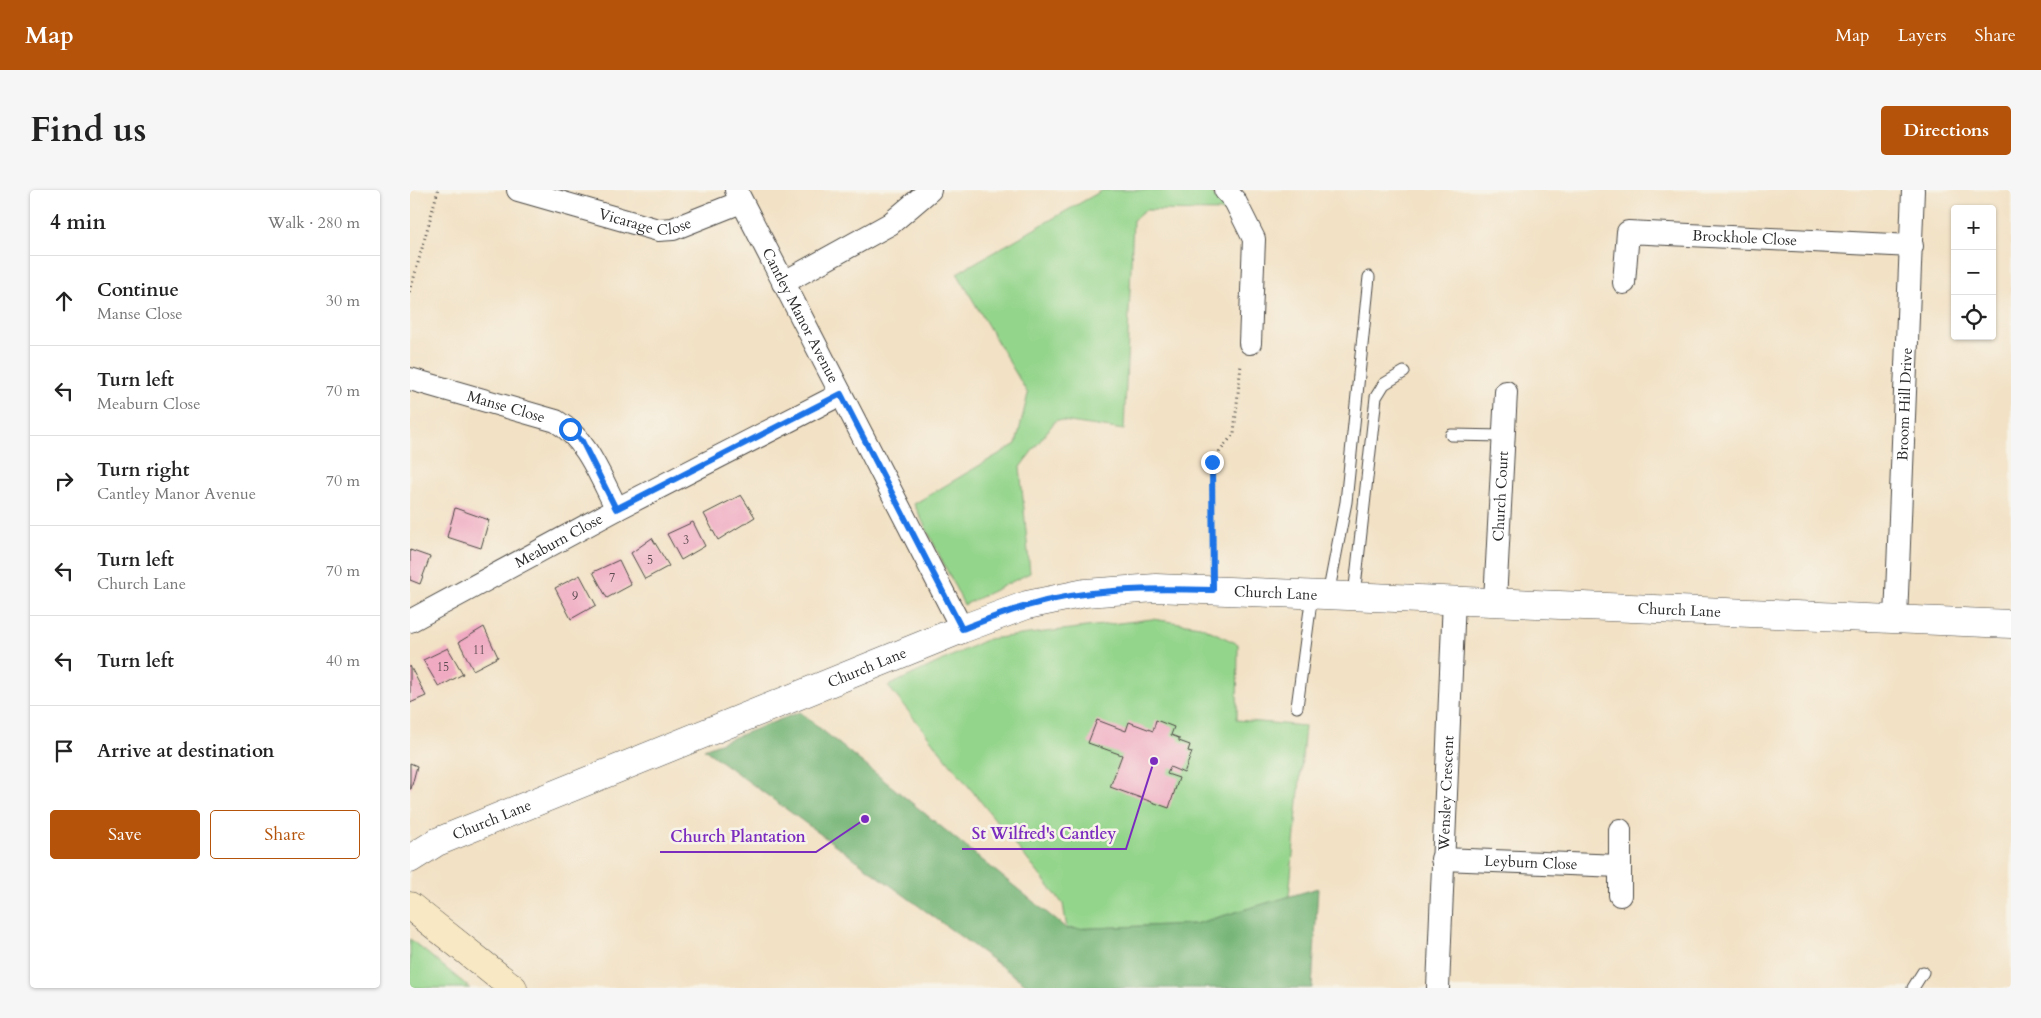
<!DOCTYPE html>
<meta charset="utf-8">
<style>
body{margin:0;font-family:Cardo,serif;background:#f6f6f6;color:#222}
.controls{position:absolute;right:15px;top:15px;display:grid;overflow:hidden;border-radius:5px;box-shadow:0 1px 4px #0004}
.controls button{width:45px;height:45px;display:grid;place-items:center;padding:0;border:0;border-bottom:1px solid #e0e0e0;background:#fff;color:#222;font:25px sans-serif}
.stop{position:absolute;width:15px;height:15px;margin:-11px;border:4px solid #1a73e8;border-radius:50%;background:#fff}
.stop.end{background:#1a73e8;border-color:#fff;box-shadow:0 1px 5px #0008}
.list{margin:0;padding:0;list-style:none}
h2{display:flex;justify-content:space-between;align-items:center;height:65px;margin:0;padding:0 20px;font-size:21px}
h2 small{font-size:16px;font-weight:400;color:#767676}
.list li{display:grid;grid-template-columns:32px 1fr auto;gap:15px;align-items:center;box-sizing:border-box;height:90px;padding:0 20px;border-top:1px solid #e0e0e0}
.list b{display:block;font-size:19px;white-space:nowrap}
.list p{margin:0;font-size:16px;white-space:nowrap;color:#767676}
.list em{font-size:16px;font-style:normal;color:#767676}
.actions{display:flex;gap:10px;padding:15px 20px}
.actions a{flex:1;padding:11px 0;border:1px solid #b45309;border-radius:5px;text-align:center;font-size:18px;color:#b45309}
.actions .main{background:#b45309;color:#fff}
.icon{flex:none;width:28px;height:28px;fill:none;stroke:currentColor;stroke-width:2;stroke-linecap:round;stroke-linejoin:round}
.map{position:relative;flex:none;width:1601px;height:798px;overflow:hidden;border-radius:5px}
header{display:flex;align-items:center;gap:30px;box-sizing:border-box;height:70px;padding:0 25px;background:#b45309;color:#fff}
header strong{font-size:24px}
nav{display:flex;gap:28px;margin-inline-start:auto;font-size:18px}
.intro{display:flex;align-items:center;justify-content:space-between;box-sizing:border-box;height:120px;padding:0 30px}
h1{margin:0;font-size:35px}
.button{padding:12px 22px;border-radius:5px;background:#b45309;color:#fff;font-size:18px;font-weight:700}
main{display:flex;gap:30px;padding:0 30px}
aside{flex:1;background:#fff;border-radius:5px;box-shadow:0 1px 4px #0004}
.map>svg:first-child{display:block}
.green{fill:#94d58c;stroke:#60805c}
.forest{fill:#77b678;stroke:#517052}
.building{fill:#f0abc3}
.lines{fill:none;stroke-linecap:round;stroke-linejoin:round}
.service-casing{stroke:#494642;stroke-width:13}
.minor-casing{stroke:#494642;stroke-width:24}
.tertiary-casing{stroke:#494642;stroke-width:29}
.secondary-casing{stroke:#494642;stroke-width:29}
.path{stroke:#494642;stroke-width:3;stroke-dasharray:1 4;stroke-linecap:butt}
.service{stroke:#fff;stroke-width:11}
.minor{stroke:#fff;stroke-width:22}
.tertiary{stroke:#fff;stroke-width:28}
.secondary{stroke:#f8e8c3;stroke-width:28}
.route{stroke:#1a73e8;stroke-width:6}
.labels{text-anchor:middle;stroke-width:5;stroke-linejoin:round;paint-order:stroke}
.number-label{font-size:12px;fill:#5c4b51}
.street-label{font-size:15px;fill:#2b2b2b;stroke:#f7f3e8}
.leader{fill:none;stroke:#7b2cbf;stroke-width:2}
.callout-dot{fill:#7b2cbf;stroke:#f7f3e8;stroke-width:2}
.callout-label{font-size:16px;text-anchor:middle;font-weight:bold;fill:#7b2cbf;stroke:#f7f3e8;stroke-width:5;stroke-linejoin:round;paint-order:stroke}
</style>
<header>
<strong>Map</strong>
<nav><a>Map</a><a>Layers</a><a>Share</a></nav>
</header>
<div class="intro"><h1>Find us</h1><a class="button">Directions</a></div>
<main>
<aside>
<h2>4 min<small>Walk · 280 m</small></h2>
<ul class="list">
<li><svg class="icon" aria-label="ahead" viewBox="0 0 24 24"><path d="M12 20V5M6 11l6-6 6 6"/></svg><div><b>Continue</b><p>Manse Close</p></div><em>30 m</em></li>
<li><svg class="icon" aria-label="left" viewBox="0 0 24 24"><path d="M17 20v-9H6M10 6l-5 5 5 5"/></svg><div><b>Turn left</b><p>Meaburn Close</p></div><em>70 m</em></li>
<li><svg class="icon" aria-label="right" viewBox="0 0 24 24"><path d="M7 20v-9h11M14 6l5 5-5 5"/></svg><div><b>Turn right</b><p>Cantley Manor Avenue</p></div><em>70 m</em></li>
<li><svg class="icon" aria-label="left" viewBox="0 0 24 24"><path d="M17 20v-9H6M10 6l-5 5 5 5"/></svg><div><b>Turn left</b><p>Church Lane</p></div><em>70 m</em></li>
<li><svg class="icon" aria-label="left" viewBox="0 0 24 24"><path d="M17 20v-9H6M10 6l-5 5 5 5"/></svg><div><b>Turn left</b></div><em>40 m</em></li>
<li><svg class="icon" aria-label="arrive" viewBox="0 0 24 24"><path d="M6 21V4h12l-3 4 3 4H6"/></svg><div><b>Arrive at destination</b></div></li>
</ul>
<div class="actions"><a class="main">Save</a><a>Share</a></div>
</aside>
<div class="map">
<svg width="1601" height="798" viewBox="0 0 1601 798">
<rect width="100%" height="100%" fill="#f7f3e8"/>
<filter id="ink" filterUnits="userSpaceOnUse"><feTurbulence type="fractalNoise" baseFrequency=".02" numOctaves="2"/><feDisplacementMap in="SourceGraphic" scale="10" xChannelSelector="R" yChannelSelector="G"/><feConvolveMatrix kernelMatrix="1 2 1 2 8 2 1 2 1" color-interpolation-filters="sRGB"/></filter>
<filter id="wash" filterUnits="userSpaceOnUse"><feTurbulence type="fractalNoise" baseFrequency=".0096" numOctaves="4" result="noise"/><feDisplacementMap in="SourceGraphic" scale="20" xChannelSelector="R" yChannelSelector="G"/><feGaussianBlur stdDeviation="1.12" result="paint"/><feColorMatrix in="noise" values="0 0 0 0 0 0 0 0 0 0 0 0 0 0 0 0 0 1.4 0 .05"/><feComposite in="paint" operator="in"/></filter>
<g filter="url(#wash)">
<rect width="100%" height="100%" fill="#f2e1c4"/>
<path class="green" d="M693 0H799L817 21 736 20 723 30 714 240 646 230 610 277 620 383 554 415 504 314 606 254 618 204 547 83Z
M742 429 790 436 828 454 827 530 895 536 879 707 785 734 657 739 653 714 478 496 578 449Z
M0 749 60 798H0Z"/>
<path class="forest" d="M390 522 657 739 785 734 908 698 902 798H621L294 559Z"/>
<g id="blocks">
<path class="building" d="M331 305 345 327 308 350 294 324Z
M45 318 79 330 71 358 37 347Z
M283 332 295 356 271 370 257 344Z
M242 348 259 376 235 389 221 363Z
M0 360 20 367 10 394 0 390Z
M209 370 221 395 197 408 183 382Z
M170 385 186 415 161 429 145 398Z
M74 437 88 467 63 480 49 452Z
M38 458 53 484 29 497 13 470Z
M0 476 16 506 0 513Z
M687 530 716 541 719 532 743 541 746 530 764 537 761 545 769 548V551L780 555 778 561 782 562 774 583 760 577 757 584 769 588 759 618 700 597 712 565 678 553Z
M0 573 7 576 1 599H0Z"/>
</g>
</g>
<g filter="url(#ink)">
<use href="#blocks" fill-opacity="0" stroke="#494642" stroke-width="1"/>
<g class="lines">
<defs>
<path id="service" d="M1041 245 1094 246
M918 405 936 312 959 87
M944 406 966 207 974 194 994 182
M887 517 902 404
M1503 798 1513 782"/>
<g id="minor">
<path id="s1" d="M108 0 248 40 263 39 331 12"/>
<path id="s2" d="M326 0 552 439"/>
<path d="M815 0 825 11 844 49 840 153"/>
<path d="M373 93 480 34 520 0"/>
<path id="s3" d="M1214 93 1218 42 1502 56"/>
<path id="s4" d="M0 189 146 231C178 250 190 287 207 319"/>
<path id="s5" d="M1085 411 1096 202"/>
<path id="s6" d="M1486 429 1503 0"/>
<path id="s7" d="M0 431 207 319 431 204"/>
<path id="s8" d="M1032 669 1210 676"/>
<path d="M1210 705V640"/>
<path id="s9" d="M1028 798 1044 409"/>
</g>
<g id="tertiary">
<path id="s10" d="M0 669 27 652 552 439 617 415 675 403 746 398 1601 434"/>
</g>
<path id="secondary" d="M0 716 103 798"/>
</defs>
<use href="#service" class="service-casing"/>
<use href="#minor" class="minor-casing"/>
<use href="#tertiary" class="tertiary-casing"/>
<use href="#secondary" class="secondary-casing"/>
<path class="path" d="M0 102 28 0
M803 375 802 272 824 243 831 174"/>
<use href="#service" class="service"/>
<use href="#minor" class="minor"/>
<use href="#tertiary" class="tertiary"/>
<use href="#secondary" class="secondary"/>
</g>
</g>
<g class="lines" filter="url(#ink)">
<path class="route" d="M160 239 172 251 206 319 431 204 552 439C573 431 595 422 617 416 677 398 741 398 803 400L802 272"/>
</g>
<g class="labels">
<g class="number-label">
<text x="276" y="354">3</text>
<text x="240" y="374">5</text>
<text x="202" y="392">7</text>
<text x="165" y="410">9</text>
<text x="69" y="464">11</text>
<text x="33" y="481">15</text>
</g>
<g class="street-label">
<text dy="5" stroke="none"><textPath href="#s1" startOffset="132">Vicarage Close</textPath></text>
<text dy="5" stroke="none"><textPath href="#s3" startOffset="168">Brockhole Close</textPath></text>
<text dy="5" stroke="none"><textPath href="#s2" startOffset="141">Cantley Manor Avenue</textPath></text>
<text dy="5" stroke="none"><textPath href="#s6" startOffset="215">Broom Hill Drive</textPath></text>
<text dy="5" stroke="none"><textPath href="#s4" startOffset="100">Manse Close</textPath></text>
<text dy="5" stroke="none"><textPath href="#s5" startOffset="105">Church Court</textPath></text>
<text dy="5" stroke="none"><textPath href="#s7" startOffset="169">Meaburn Close</textPath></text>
<text dy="5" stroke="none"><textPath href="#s10" startOffset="918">Church Lane</textPath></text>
<text dy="5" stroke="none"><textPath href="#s10" startOffset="1322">Church Lane</textPath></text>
<text dy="5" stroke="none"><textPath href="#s10" startOffset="496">Church Lane</textPath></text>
<text dy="5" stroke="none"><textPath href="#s9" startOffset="195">Wensley Crescent</textPath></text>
<text dy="5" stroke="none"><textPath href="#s10" startOffset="91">Church Lane</textPath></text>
<text dy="5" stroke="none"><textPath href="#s8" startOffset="89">Leyburn Close</textPath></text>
</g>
</g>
<path class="leader" d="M744 571L716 659H552M455 629L406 662H250"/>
<g class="callout-dot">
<circle cx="744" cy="571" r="5"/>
<circle cx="455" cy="629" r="5"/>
</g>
<g class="callout-label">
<text x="634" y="649">St Wilfred's Cantley</text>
<text x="328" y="652">Church Plantation</text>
</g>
</svg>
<div class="controls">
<button>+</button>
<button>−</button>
<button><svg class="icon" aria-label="locate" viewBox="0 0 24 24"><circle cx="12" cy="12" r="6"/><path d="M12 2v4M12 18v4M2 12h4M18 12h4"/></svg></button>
</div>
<div class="stop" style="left:160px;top:239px"></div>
<div class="stop end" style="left:802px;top:272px"></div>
</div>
</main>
